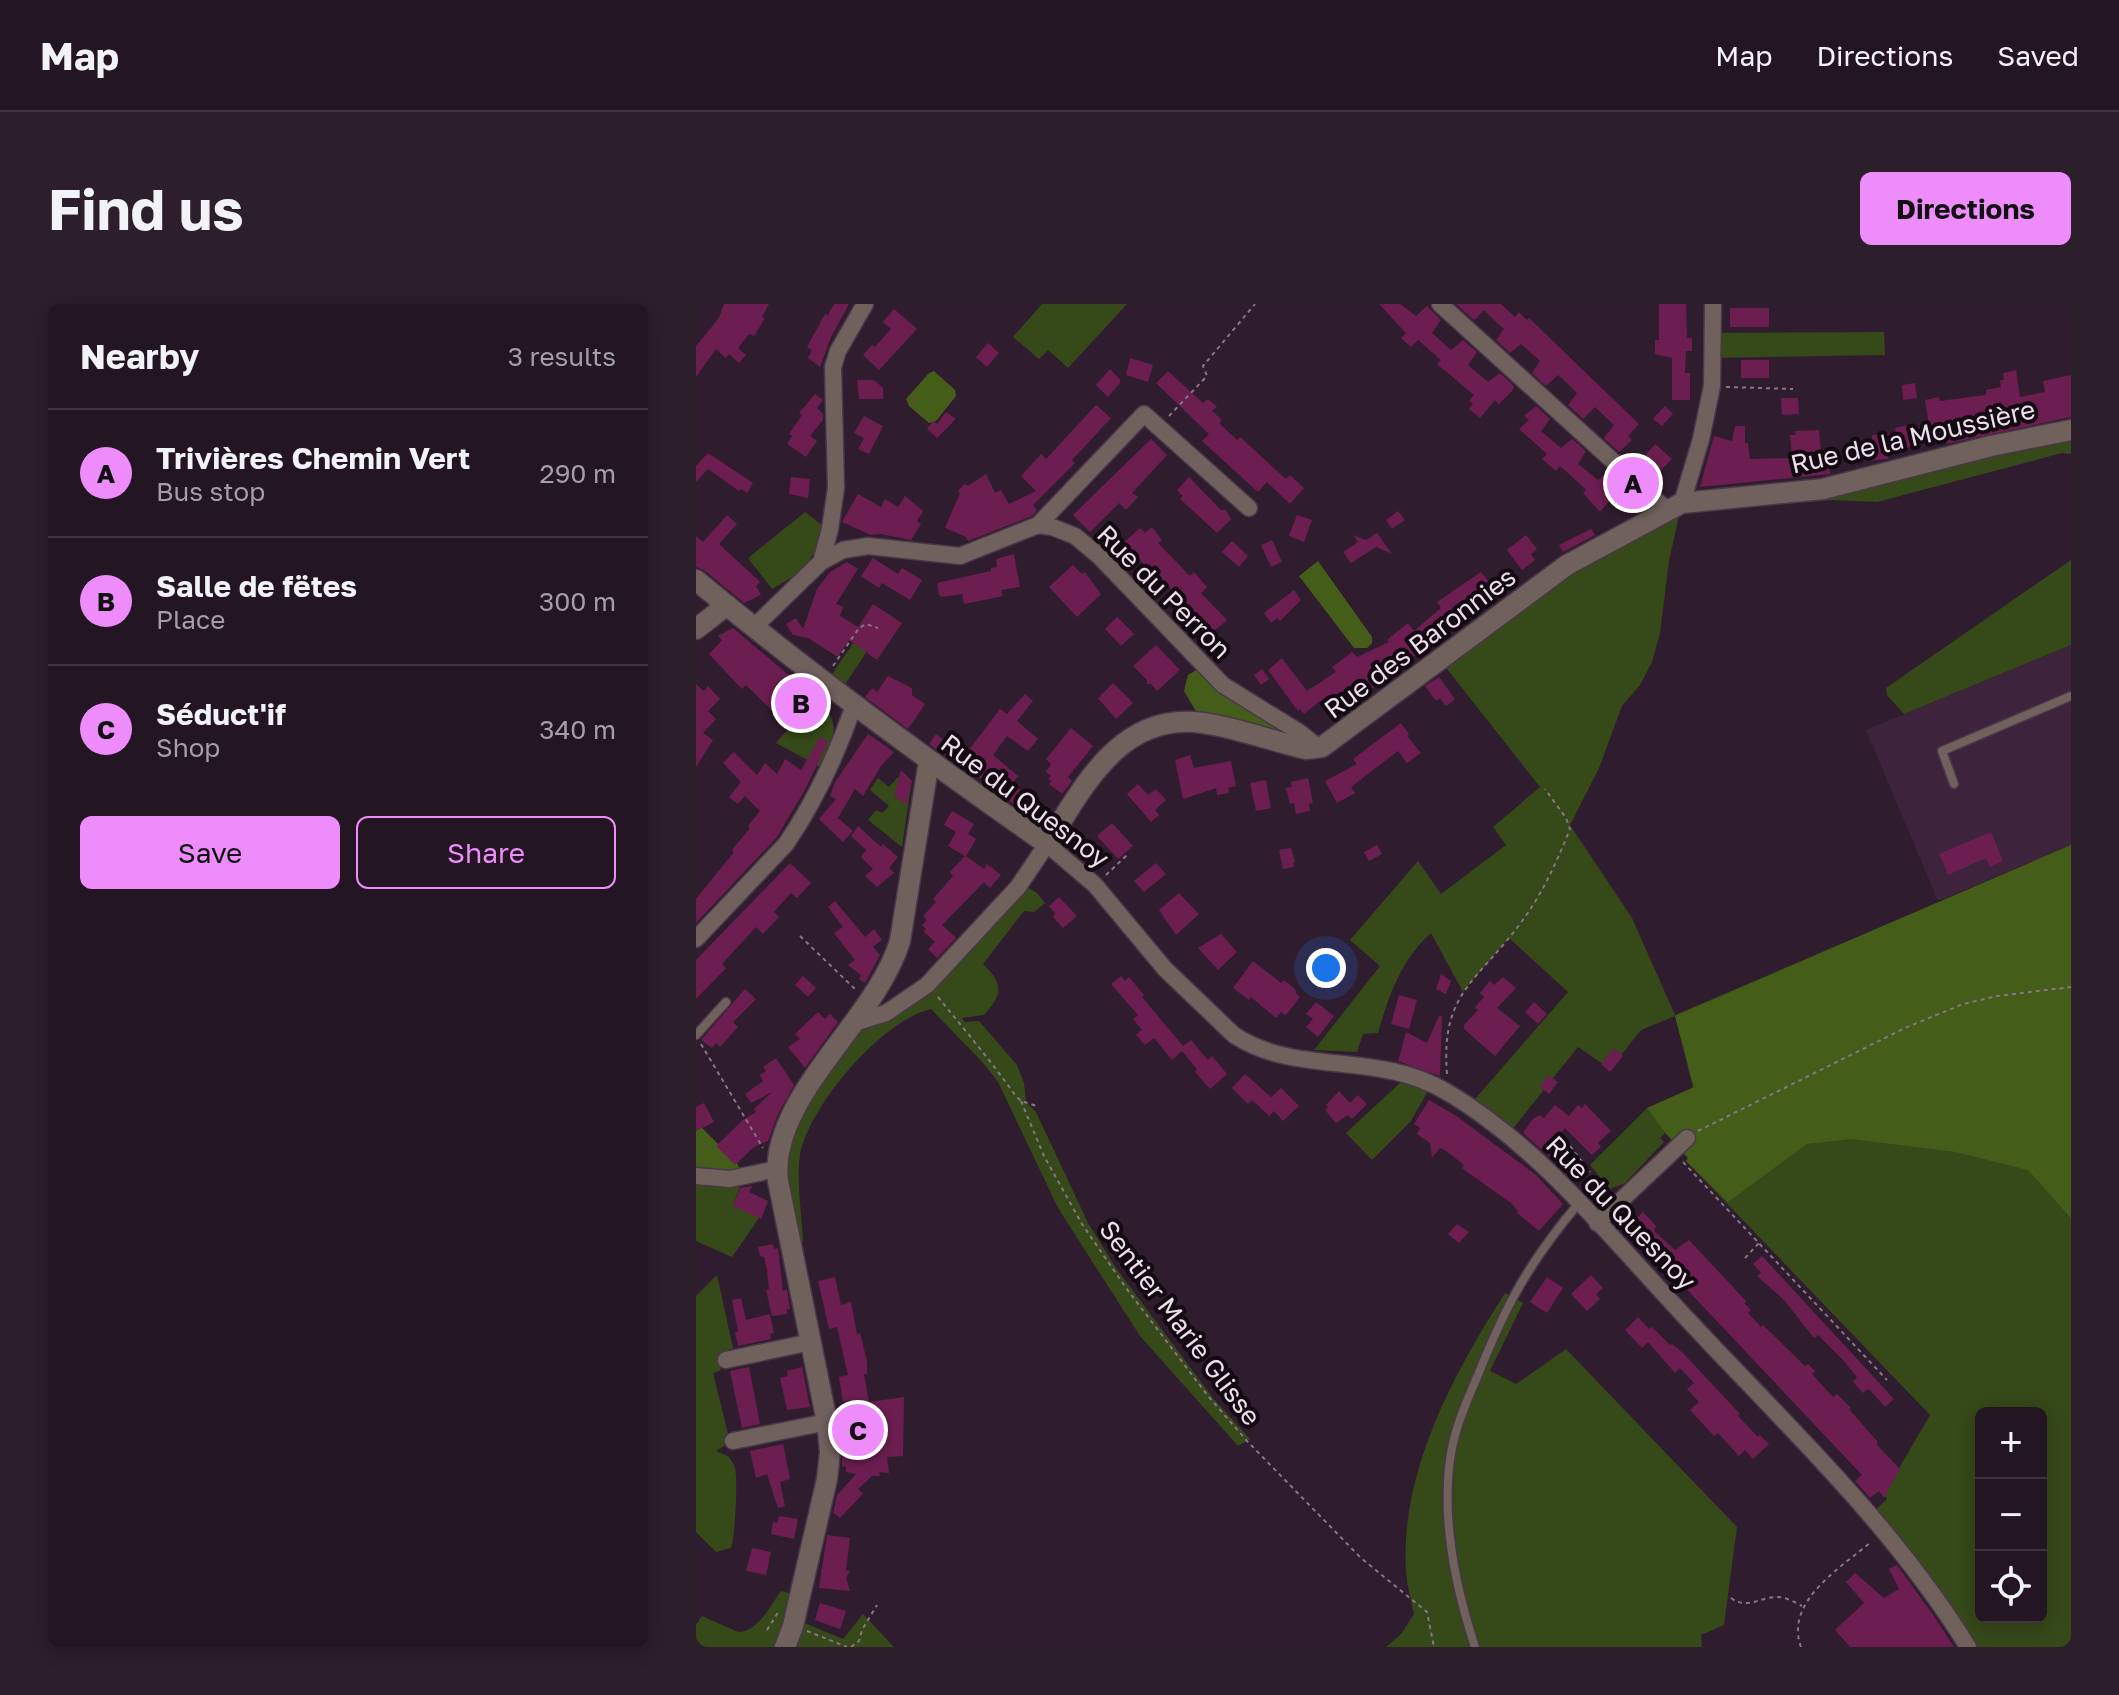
<!DOCTYPE html>
<meta charset="utf-8">
<style>
body{margin:0;font-family:"Golos Text",sans-serif;background:#2c1e2b;color:#f1f3f6}
.controls{position:absolute;right:24px;bottom:24px;display:grid;overflow:hidden;border-radius:12px;box-shadow:0 4px 20px #0003}
.controls button{width:72px;height:72px;display:grid;place-items:center;padding:0;border:0;border-bottom:2px solid #413441;background:#241523;color:#f1f3f6;font:40px sans-serif}
.you{position:absolute;left:630px;top:664px;width:28px;height:28px;margin:-20px;border:6px solid #fff;border-radius:50%;background:#1a73e8;box-shadow:0 0 0 12px #1a73e833}
.badge{display:grid;place-items:center;width:52px;height:52px;border-radius:50%;background:#ed8cfa;color:#111;font-size:26px;font-weight:700}
.pin{position:absolute;translate:-50% -50%;border:4px solid #fff;box-shadow:0 2px 8px #0006}
.list{margin:0;padding:0;list-style:none}
h2{display:flex;justify-content:space-between;align-items:center;height:104px;margin:0;padding:0 32px;font-size:34px}
h2 small{font-size:26px;font-weight:400;color:#a39fa6}
.list li{display:grid;grid-template-columns:52px 1fr auto;gap:24px;align-items:center;box-sizing:border-box;height:128px;padding:0 32px;border-top:2px solid #413441}
.list b{display:block;font-size:30px;white-space:nowrap}
.list p{margin:0;font-size:26px;white-space:nowrap;color:#a39fa6}
.list em{font-size:26px;font-style:normal;color:#a39fa6}
.actions{display:flex;gap:16px;padding:24px 32px}
.actions a{flex:1;padding:18px 0;border:2px solid #ed8cfa;border-radius:12px;text-align:center;font-size:28px;color:#ed8cfa}
.actions .main{background:#ed8cfa;color:#111}
.icon{flex:none;width:44px;height:44px;fill:none;stroke:currentColor;stroke-width:2;stroke-linecap:round;stroke-linejoin:round}
.map{position:relative;flex:none;width:1375px;height:1343px;overflow:hidden;border-radius:12px}
header{display:flex;align-items:center;gap:48px;box-sizing:border-box;height:112px;padding:0 40px;background:#241523;border-bottom:2px solid #413441}
header strong{font-size:38px}
nav{display:flex;gap:44px;margin-inline-start:auto;font-size:28px}
.intro{display:flex;align-items:center;justify-content:space-between;box-sizing:border-box;height:192px;padding:0 48px}
h1{margin:0;font-size:56px}
.button{padding:20px 36px;border-radius:12px;background:#ed8cfa;color:#111;font-size:28px;font-weight:700}
main{display:flex;gap:48px;padding:0 48px}
aside{flex:1;background:#241523;border-radius:12px;box-shadow:0 4px 20px #0003}
.map>svg:first-child{display:block}
.built{fill:#3d233b}
.green{fill:#364919;fill-rule:evenodd}
.forest{fill:#445e19}
.building{fill:#6c1e51}
.lines{fill:none;stroke-linecap:round;stroke-linejoin:round}
.service-casing{stroke:#4a3749;stroke-width:11}
.minor-casing{stroke:#4a3749;stroke-width:19}
.tertiary-casing{stroke:#4a3749;stroke-width:23}
.path{stroke:#877686;stroke-width:2;stroke-dasharray:4 4;stroke-linecap:butt}
.service{stroke:#70615d;stroke-width:8}
.minor{stroke:#70615d;stroke-width:16}
.tertiary{stroke:#70615d;stroke-width:20}
.labels{text-anchor:middle;stroke-width:8;stroke-linejoin:round;paint-order:stroke}
.street-label{font-size:26px;fill:#ecdeeb;stroke:#130a12}
</style>
<header>
<strong>Map</strong>
<nav><a>Map</a><a>Directions</a><a>Saved</a></nav>
</header>
<div class="intro"><h1>Find us</h1><a class="button">Directions</a></div>
<main>
<aside>
<h2>Nearby<small>3 results</small></h2>
<ul class="list">
<li><span class="badge">A</span><div><b>Trivières Chemin Vert</b><p>Bus stop</p></div><em>290 m</em></li>
<li><span class="badge">B</span><div><b>Salle de fëtes</b><p>Place</p></div><em>300 m</em></li>
<li><span class="badge">C</span><div><b>Séduct'if</b><p>Shop</p></div><em>340 m</em></li>
</ul>
<div class="actions"><a class="main">Save</a><a>Share</a></div>
</aside>
<div class="map">
<svg width="1375" height="1343" viewBox="0 0 1375 1343">
<rect width="100%" height="100%" fill="#301c2f"/>
<path class="built" d="M1375 341V541L1242 597 1170 426Z"/>
<path class="green" d="M346 0H431L372 64 352 46 343 55 317 33Z
M1188 28 1189 51 1017 54V29Z
M1375 126V150L1366 149 1181 198 1137 196 1016 206 1127 185Z
M986 199 973 257 964 329 956 358 944 381 926 402 903 464 874 521 936 614 979 711 1375 541V1343H1272L1174 1211 1191 1195 1188 1190 1234 1111 990 857 992 854 969 829 964 834 968 838 929 879 914 885 894 861 951 804 997 784 979 712 945 726 914 765 882 743 811 832 773 802 872 688 813 634 767 688 735 629C705 656 693 691 682 729L667 730 661 748 618 746 684 662 654 636 722 557 745 590 810 541 797 523 844 483 744 356 871 261ZM1285 1109H1345V1313H1285Z
M109 208 127 222C118 259 108 267 76 285L52 254Z
M1375 256V341L1208 410 1191 391 1190 384Z
M158 338 171 347 148 382 134 373Z
M120 393C146 418 139 433 126 464L80 439Z
M202 473 215 481 206 543 172 516 180 506 186 509 193 502 174 486 182 474 193 483Z
M329 582 341 589 349 599 338 608 328 607 287 660C309 681 306 691 288 711L266 714 269 718 283 717 321 761 328 779 330 798 340 808 392 919 420 964 517 1094 554 1135 542 1142 444 1032 362 904 302 778 289 761 235 705C186 716 113 802 104 851 100 874 106 913 107 937L96 940 90 857 102 799 161 718 184 716Z
M708 769 736 780 715 817 676 856 650 829 705 778Z
M0 872 46 876 38 899 65 911 36 953 0 937Z
M21 971 37 1044 22 1050 25 1066 17 1069 34 1138 20 1147 32 1152C35 1156 38 1160 39 1164 42 1175 39 1235 35 1244L20 1248 0 1228V992Z
M809 989 827 999 794 1067 820 1080 870 1045 1041 1223 1028 1321 1005 1331 1006 1343H690L705 1330 718 1310C715 1296 711 1282 710 1268 704 1167 757 1071 809 989Z
M85 1287 104 1292 99 1315 147 1335 167 1310 198 1343H0V1321L6 1312 42 1328C62 1328 74 1302 85 1287Z"/>
<path class="forest" d="M238 67 259 86 260 92 240 117 233 119 213 102 210 95 233 69Z
M622 257 676 333V339L671 344H658L603 272Z
M507 362 594 423 591 431 501 409 488 387 492 371Z
M1375 541V914L1332 866 1260 848 1155 835 1111 840 1032 898 990 857 992 854 969 828 951 804 998 783 979 712Z
M4 822 41 859 45 868 0 872V824Z"/>
<path class="building" d="M28 0H73L66 13 69 14 58 32 53 30 42 44 50 51 43 59 33 50 30 54 20 45 0 73V42L23 14Z
M138 0H153L135 33 124 63 112 54 116 46 111 43 129 10 132 11Z
M683 0H704L720 12 731 2 745 16 736 29 755 46 767 36 781 48 772 61 792 78 804 69 818 82 816 87 803 100 799 96 784 114 773 105 777 100 773 97 778 91 741 60 745 56 722 36 715 43 705 34 710 29Z
M760 0H805L819 13 823 8 831 16 833 14 943 120 932 132 936 136 923 148 908 134 918 121 899 103 887 115 872 101 881 89 872 80 862 71 850 82 836 69 844 57 825 40 814 49 800 36 808 25 798 16 788 6 778 16Z
M963 0H990L991 34H996V47H990L989 69H994V96H976V54L959 50V36H963Z
M1034 4H1073V23H1034Z
M198 5 221 25 183 66 167 51 176 41 179 43 195 25 187 18Z
M292 39 303 49 291 63 280 53Z
M434 54 457 61 452 78 430 71Z
M1045 56H1073V74H1045Z
M414 65 424 75V79L412 93 400 81Z
M1320 66 1324 93 1349 88 1347 77 1375 71V113L1254 139 1251 140 1250 136 1191 148 1192 155 1166 157 1164 137 1176 136V131L1200 129 1199 124 1212 121 1213 125 1233 121 1229 96 1243 93 1244 97 1290 91V86L1305 83 1304 76H1308L1307 69Z
M472 67 507 99 512 95 521 103 516 107 526 116 523 119 541 136 544 133 590 175 594 171 608 184 594 200 571 178 562 188 506 137 513 130 460 79Z
M161 76H178L187 84V95H163Z
M1219 79 1221 94 1207 96 1206 81Z
M119 90 127 96 121 104 127 110V116L114 132 121 137 110 153 91 140 96 132 93 130 106 111 103 109Z
M1085 94H1102L1103 110 1086 111Z
M400 101 415 114 376 156 379 159 337 201 341 206 336 212 272 237 270 233 249 224 264 189 262 187 268 180 272 182 290 170 299 189 305 186 313 200 340 187 325 172 345 150 350 155Z
M840 102 854 115 845 127 865 144 876 135 890 147 882 160 902 176 912 168 927 181 904 208 887 189 890 186 882 178 864 162 860 167 846 155 851 150 823 125 833 116 828 112Z
M969 102 977 110 966 122 957 115Z
M250 108 260 115 241 134 231 125 237 117 241 120Z
M168 112 187 122 173 150 162 145 168 134 158 129Z
M1039 122H1049V139H1052L1054 155 1096 154 1094 131H1100L1099 127 1123 126 1126 158 1133 157 1134 170 1004 183 1018 132 1036 137Z
M455 135 471 151 436 189 442 193 430 206 423 199 394 228 377 211Z
M959 140 976 155 964 167 947 154Z
M12 149 57 179 51 189 45 185 43 187 12 165 0 178V162Z
M95 173 114 175 112 194 93 190Z
M493 173 525 206H530L535 215 521 229 484 195 487 192 481 186Z
M162 190 185 203 189 195 202 203 209 192 227 207 221 217 225 220 215 236 185 230 175 231 146 218Z
M702 207 709 216 696 225 690 216Z
M31 211 41 220 23 240 64 278 60 282 65 291 48 299 8 266 0 263V232L7 238Z
M601 211 616 216 608 238 593 232Z
M456 223 466 236 462 239 494 272 498 268 511 283 505 289 531 316 518 327 468 278 466 280 443 255 442 256 427 239 444 224 449 229Z
M895 225 899 231 867 248 863 241Z
M681 229 696 250 680 243 655 259 647 248 662 238 657 231 670 236Z
M830 231 841 245 835 250 839 256 826 266 811 246Z
M576 236 586 258 575 263 565 241Z
M536 237 552 252 543 263 526 248Z
M318 250 324 283 305 286 307 292 268 300 266 290 246 293 243 291 241 279 295 267V264L301 263 300 255Z
M177 254 202 270 206 264 226 276 214 296 186 279 183 284 165 272Z
M151 258 162 265 140 300 147 303 144 312 162 323 177 300 206 319 181 356 153 336 142 353 112 334 97 331 90 320 100 314 107 325 121 285 134 268Z
M377 261 386 270 389 268 405 290 381 313 353 283Z
M785 268 795 280 790 284 792 287 774 300 779 307 636 414 624 397 608 410 604 405 602 407 572 366 586 354 611 387 640 368 636 363 656 348 661 353 693 338 691 336 712 319 718 327 745 304 741 298Z
M598 286 605 296 584 317 581 314 575 319 568 309Z
M421 313 438 330 425 342 409 325Z
M37 324 121 395 98 420 87 407 82 412 50 381 46 385 13 350 26 336 22 332Z
M460 341 484 366 461 387 455 380H451V376L437 362Z
M566 365 573 375 565 381 558 371Z
M192 372 216 384V391L229 400 212 425 169 393 176 384 181 388Z
M743 373 759 395 750 402 744 394 740 397 729 382Z
M417 379 437 399 420 415 402 394Z
M0 380 8 387 12 382 24 395 12 407 20 415 7 429 17 436 0 463Z
M329 390 337 397 321 417 342 435 332 447 311 432 297 451 322 472 316 480 324 486 320 492 324 495 320 502 281 471 279 473 233 440 240 430 269 451 304 405 311 410Z
M705 419 713 430 711 432 725 449 711 459 702 447 655 483 659 489 641 499 629 477 661 460 657 455Z
M375 424 397 442 372 473 376 477 366 490 353 480 356 477 352 475 355 472 350 468 355 460 350 455Z
M172 430 198 448 185 462 167 492 159 485 142 514 157 527 147 538 123 515 140 495 134 492 139 478Z
M124 433 132 438 110 484 81 533 0 619V595L38 548 36 546 54 524 52 522 64 507 49 492 42 500 33 493 45 478 27 459 38 448 61 471 69 459 81 470 89 455 105 466Z
M494 451 498 464 535 457 540 482 532 484 533 489 521 491 520 484 487 495 479 456Z
M205 466 216 477 210 501 198 492Z
M612 474 617 499 613 500 614 507 600 510 598 499 594 500 590 484 596 483 595 478Z
M570 476 575 504 560 507 554 479Z
M442 480 452 491 460 485 470 496 459 506 463 511 455 518 431 490Z
M256 507 278 520 272 530 280 535 270 552 288 565 291 560 305 571 294 584 288 578 246 621 260 634 241 654 232 645 239 638 228 628 230 625 226 621 231 616 227 612 240 598 237 595 257 572 254 568 269 552 252 542 260 528 248 521Z
M416 519 437 542 422 555 401 532Z
M162 522 185 543 187 540 202 553 193 564 198 569 181 583 169 572 177 565 165 553 170 546 155 532Z
M1295 528 1307 557 1294 563 1290 554 1252 571 1243 550Z
M681 541 686 550 673 557 668 548Z
M595 544 599 558H597L598 563 587 565 583 546Z
M94 559 115 579 101 594 95 589 86 599 78 608 83 613 67 630 60 623 26 660 30 664 0 695V656Z
M460 559 470 570 448 588 438 577Z
M483 589 503 610 480 631 463 606Z
M363 593 381 612 367 624 357 613 359 609 353 602Z
M139 597 169 633 178 625 186 636 177 643 184 651 169 679 163 675 165 671 152 661 159 656 138 629 147 623 132 603Z
M525 630 541 648 522 666 502 644Z
M557 657 585 679 588 676 600 686 599 688 604 693 590 711 585 708 580 714 555 693 553 696 537 684Z
M745 670 755 677 750 690 740 685Z
M107 672 120 684 112 693 99 681Z
M425 672 429 677 433 673 448 691 446 693 487 742 495 736 512 756 516 752 531 770 514 785 499 768 501 765 486 747 476 756 458 734 449 741 440 731 446 726 437 715 442 711 415 680Z
M807 673 820 684 801 704 824 722 799 752 768 725V721L782 706 779 703 788 693 784 689 794 677 798 681Z
M49 685 60 695 37 718 42 723 24 743 20 739 16 744 5 736Z
M703 691 721 696 713 725 695 720Z
M620 698 638 712 622 733 610 723 617 715 610 710Z
M838 698 851 710 842 720 829 708Z
M122 708 129 715 134 710 142 718 109 764 92 743 104 735 99 730Z
M743 712H746L744 772 702 757 710 728 731 739Z
M918 744 927 752 914 768 905 760Z
M80 754 98 781 82 810 72 837 58 843 39 861 20 842 48 815 60 808 58 805 76 788 55 799 49 790 67 777 64 771 70 767 67 763Z
M549 770 575 793 585 784 603 802 587 817 578 807 573 812 556 796 552 800 536 784Z
M852 771 862 778 853 790 844 783Z
M643 787 654 799 662 791 671 800 656 815 652 811 640 819 629 806 632 803 630 801Z
M733 796 759 811 840 871 867 900 843 927 821 909 822 907 815 899 774 870 766 864 768 861 749 846 744 844 736 854 734 839 721 830 724 824 718 820Z
M8 799 18 818 0 827V803Z
M889 800 915 827 902 839 905 843 896 851 869 824 856 840 862 845 855 854 827 829 836 816 843 811 848 814 859 801 873 812 882 801 886 804Z
M56 882 53 888 72 897 65 915 37 902 44 884Z
M947 908 960 922 958 927 979 946 993 936 1050 997 1048 999 1055 1006 1052 1009 1065 1023 1067 1021 1109 1062 1112 1060 1119 1067 1116 1070 1137 1093 1141 1090 1155 1104 1153 1105 1181 1137V1141L1204 1165 1188 1194 1183 1187 1174 1194 1159 1177 1166 1171 932 923Z
M761 920 773 928 763 939 752 930Z
M77 940 78 945 82 944 87 987 91 986 94 1005H91V1010L76 1012 70 986 73 985 71 966 68 953 64 952 62 943Z
M1066 952 1198 1095 1189 1103 1174 1086 1172 1085 1167 1089 1157 1078 1161 1073 1146 1055 1122 1031 1118 1034 1088 996 1061 972 1065 969 1057 960Z
M895 971 907 984 900 990 904 995 891 1007 875 990Z
M139 973 145 1001 155 998 161 1030 164 1029 171 1057V1070H168L173 1098 208 1093 207 1152 191 1153 193 1169 183 1168 184 1172H176L162 1185 167 1190 144 1214 137 1209 141 1191 160 1170 150 1168V1163L146 1162V1142L160 1144 156 1096 147 1098 143 1073 152 1071 141 1023 133 1025 122 977Z
M851 973 867 984 851 1009 834 998Z
M45 994 50 1016 74 1010 78 1029 74 1030 75 1035 42 1042 39 1028H42L36 996Z
M942 1013 953 1025 956 1023 974 1041 976 1040 987 1049 1044 1110 1042 1112 1062 1133 1064 1131 1073 1140 1057 1155 1049 1146 1043 1152 1022 1129 1018 1132 994 1106 1003 1098 991 1085 998 1079 984 1064 979 1069 952 1038 946 1044 929 1026Z
M53 1063 64 1120 46 1124 34 1067Z
M106 1063 114 1103 91 1106 84 1074 92 1072 91 1067Z
M87 1140 94 1175 84 1178 89 1202 82 1204 71 1170 60 1174 54 1147Z
M83 1212 102 1215 98 1235 75 1230 77 1218 81 1219Z
M131 1231 154 1234 150 1266 154 1267 150 1274 154 1287 123 1284Z
M56 1244 75 1248 70 1271 50 1267Z
M1201 1261 1238 1312 1258 1343H1154L1139 1326 1168 1299 1150 1278 1159 1269 1188 1294 1203 1285 1193 1265Z
M124 1299 150 1307 144 1325 119 1316Z"/>
<g class="lines">
<defs>
<path id="service" d="M1258 480 1246 447 1375 392
M0 731 30 698
M779 1343C761 1288 747 1222 753 1164 756 1130 769 1101 782 1071 810 1001 833 958 883 899"/>
<path id="minor" d="M744 0 972 207
M986 199 1005 135 1016 82 1017 0
M342 221 448 110 553 204
M125 258 134 225 140 184 137 63 142 47 169 0
M58 323 125 258 147 246 172 242 264 252 342 221 356 223 379 232 403 252 527 381 603 428 623 444
M0 635 90 540C120 496 141 450 158 401
M161 718 190 709 231 681 322 583 351 540 399 581 469 665 538 731C602 773 681 746 751 788 846 844 918 938 993 1017 1090 1121 1197 1221 1272 1343
M0 872 34 875 81 865
M901 919 991 834
M30 1056 115 1038
M37 1137 131 1118"/>
<path id="tertiary" d="M0 276C113 370 231 456 351 540 388 482 425 407 507 419 542 424 576 437 610 445L626 443 871 261 986 199 1127 185 1295 142 1375 126
M0 325 31 301
M89 1343 97 1322 131 1175 134 1148 131 1118 82 877C72 794 180 717 204 637L233 457"/>
</defs>
<use href="#service" class="service-casing"/>
<use href="#minor" class="minor-casing"/>
<use href="#tertiary" class="tertiary-casing"/>
<path class="path" d="M1030 83 1097 85
M473 112 511 72 507 62 559 0
M137 362 163 324 170 320 182 324
M410 571 432 550
M104 632 160 686
M242 693C268 725 295 757 319 791L325 797 341 802
M5 740 67 844
M751 770C744 687 784 676 826 617 847 589 861 557 874 525L870 514 849 485
M325 797 348 852 386 920 430 984 512 1092 551 1137 665 1254 731 1308 738 1343
M1002 827 1209 724 1267 700 1301 692 1375 683
M874 842 894 868
M987 858 1191 1076
M1049 954 1063 939
M1035 1294C1051 1306 1064 1293 1081 1293 1090 1293 1098 1298 1106 1302
M71 1326 83 1307
M111 1327 151 1343
M155 1343 163 1337 166 1326 181 1301
M1105 1343C1088 1297 1146 1263 1175 1238"/>
<use href="#service" class="service"/>
<use href="#minor" class="minor"/>
<use href="#tertiary" class="tertiary"/>
</g>
<g class="labels">
<g class="street-label">
<text transform="translate(1217 133) rotate(-13)" y="9">Rue de la Moussière</text>
<text transform="translate(468 288) rotate(45)" y="9">Rue du Perron</text>
<text transform="translate(724 339) rotate(-37)" y="9">Rue des Baronnies</text>
<text transform="translate(329 497) rotate(37)" y="9">Rue du Quesnoy</text>
<text transform="translate(925 909) rotate(46)" y="9">Rue du Quesnoy</text>
<text transform="translate(484 1019) rotate(53)" y="9">Sentier Marie Glisse</text>
</g>
</g>
</svg>
<div class="controls">
<button>+</button>
<button>−</button>
<button><svg class="icon" aria-label="locate" viewBox="0 0 24 24"><circle cx="12" cy="12" r="6"/><path d="M12 2v4M12 18v4M2 12h4M18 12h4"/></svg></button>
</div>
<div class="you"></div>
<div class="pin badge" style="left:937px;top:179px">A</div>
<div class="pin badge" style="left:105px;top:399px">B</div>
<div class="pin badge" style="left:162px;top:1126px">C</div>
</div>
</main>
